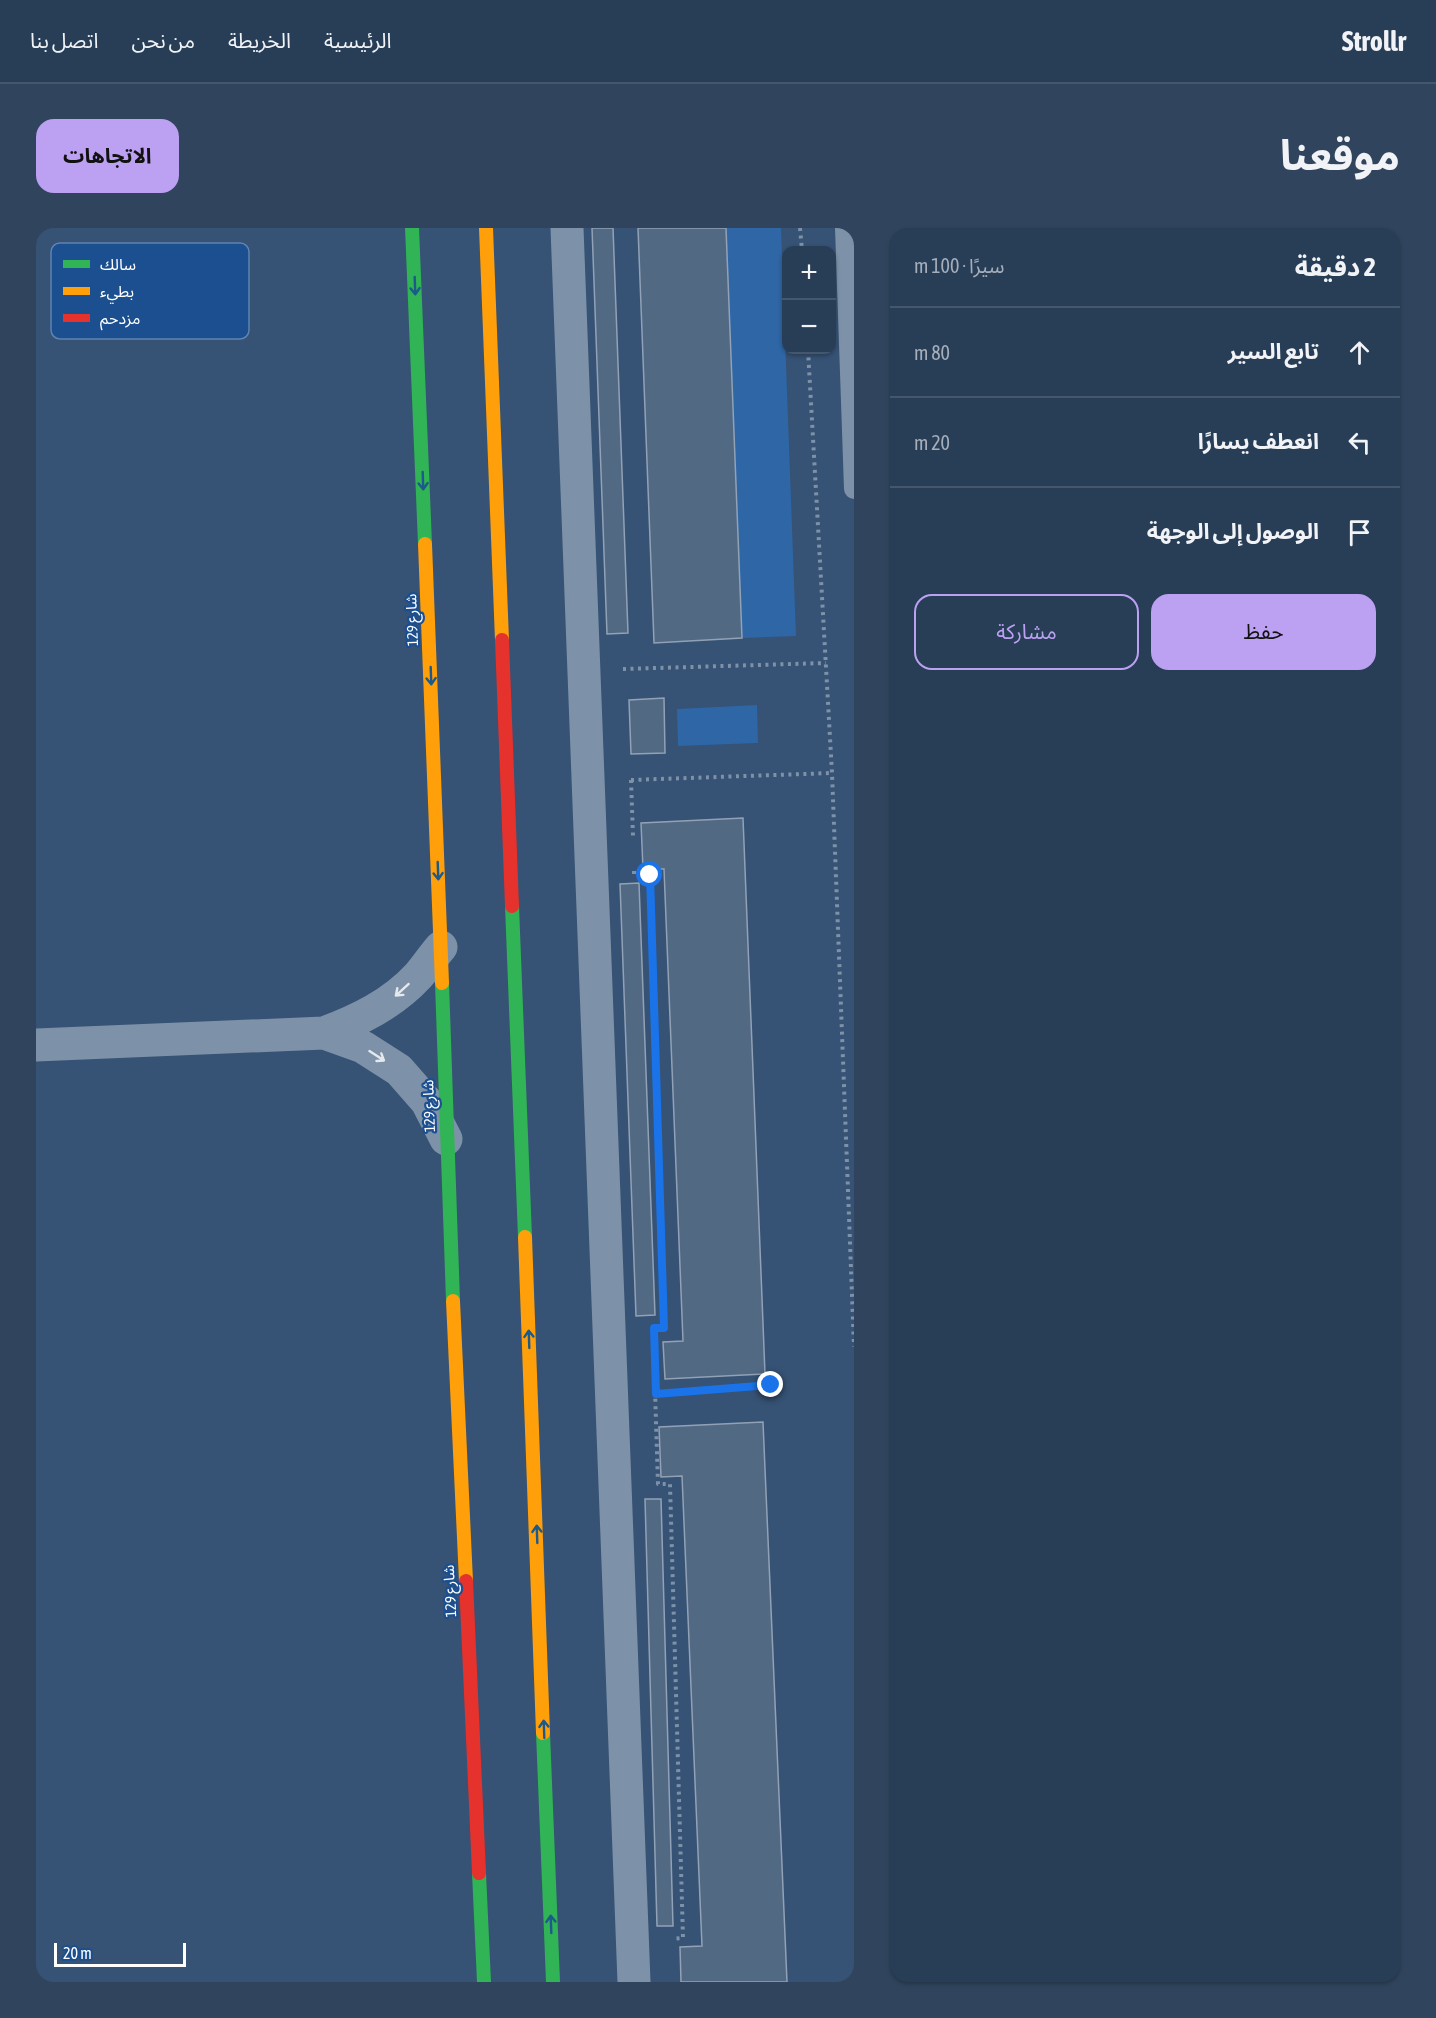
<!DOCTYPE html>
<html lang="ar">
<meta charset="utf-8">
<style>
body{margin:0;font-family:"Asap Condensed","Noto Sans Arabic",sans-serif;background:#30455d;color:#f1f3f6;direction:rtl}
.controls{position:absolute;right:18px;top:18px;display:grid;overflow:hidden;border-radius:12px;box-shadow:0 2px 4px #0004}
.controls button{width:54px;height:54px;display:grid;place-items:center;padding:0;border:0;border-bottom:2px solid #44576d;background:#283e57;color:#f1f3f6;font:30px sans-serif}
.scale{position:absolute;left:18px;bottom:15px;width:132px;box-sizing:border-box;padding-left:6px;border:3px solid #fff;border-top:0;font-size:16px;line-height:21px;white-space:nowrap;color:#fff;-webkit-text-stroke:4px #1b4f8f;paint-order:stroke}
.stop{position:absolute;width:18px;height:18px;margin:-14px;border:4px solid #1a73e8;border-radius:50%;background:#fff}
.stop.end{background:#1a73e8;border-color:#fff;box-shadow:0 2px 6px #0008}
.list{margin:0;padding:0;list-style:none}
h2{display:flex;justify-content:space-between;align-items:center;height:78px;margin:0;padding:0 24px;font-size:26px}
h2 small{font-size:20px;font-weight:400;color:#a5aeba}
.list li{display:grid;grid-template-columns:39px 1fr auto;gap:18px;align-items:center;box-sizing:border-box;height:90px;padding:0 24px;border-top:2px solid #44576d}
.list b{display:block;font-size:22px;white-space:nowrap}
.list em{font-size:20px;font-style:normal;color:#a5aeba}
.actions{display:flex;gap:12px;padding:18px 24px}
.actions a{flex:1;padding:14px 0;border:2px solid #bca0f2;border-radius:18px;text-align:center;font-size:21px;color:#bca0f2}
.actions .main{background:#bca0f2;color:#111}
.icon{flex:none;width:33px;height:33px;fill:none;stroke:currentColor;stroke-width:2;stroke-linecap:round;stroke-linejoin:round}
.map{position:relative;flex:none;width:818px;height:1754px;overflow:hidden;direction:ltr;border-radius:18px}
header{display:flex;align-items:center;gap:36px;box-sizing:border-box;height:84px;padding:0 30px;background:#283e57;border-bottom:2px solid #44576d}
header strong{font-size:28px}
nav{display:flex;gap:33px;margin-inline-start:auto;font-size:21px}
.intro{display:flex;align-items:center;justify-content:space-between;box-sizing:border-box;height:144px;padding:0 36px}
h1{margin:0;font-size:42px}
.button{padding:15px 27px;border-radius:18px;background:#bca0f2;color:#111;font-size:21px;font-weight:700}
main{display:flex;gap:36px;padding:0 36px}
aside{flex:1;background:#283e57;border-radius:18px;box-shadow:0 2px 4px #0004}
.map>svg:first-child{display:block}
.green{fill:#2f66a5}
.building{fill:#526984;stroke:#92a2b6;stroke-width:1.5}
.lines{fill:none;stroke-linecap:round;stroke-linejoin:round}
.path{stroke:#7d92a8;stroke-width:4;stroke-dasharray:3 4.5;stroke-linecap:butt}
.lane{stroke:#7d92a8;stroke-width:20}
.street{stroke:#7d92a8;stroke-width:33}
.fast{stroke:#30b455;stroke-width:14}
.slow{stroke:#ff9f0a;stroke-width:14}
.jam{stroke:#e5322d;stroke-width:14}
.oneway{stroke:#1d5989}
.oneway2{stroke:#e5e9ee}
.route{stroke:#1a73e8;stroke-width:8}
.labels{text-anchor:middle;stroke-width:4.5;stroke-linejoin:round;paint-order:stroke}
.street-label{font-size:15px;fill:#fff;stroke:#1b4f8f}
.key{fill:#1b4f8f;stroke:#5f84b1;stroke-width:1.5}
.key-label{font-size:16px;fill:#fff}
</style>
<header>
<strong>Strollr</strong>
<nav><a>الرئيسية</a><a>الخريطة</a><a>من نحن</a><a>اتصل بنا</a></nav>
</header>
<div class="intro"><h1>موقعنا</h1><a class="button">الاتجاهات</a></div>
<main>
<aside>
<h2>2 دقيقة<small>سيرًا · 100 m</small></h2>
<ul class="list">
<li><svg class="icon" aria-label="ahead" viewBox="0 0 24 24"><path d="M12 20V5M6 11l6-6 6 6"/></svg><div><b>تابع السير</b></div><em>80 m</em></li>
<li><svg class="icon" aria-label="left" viewBox="0 0 24 24"><path d="M17 20v-9H6M10 6l-5 5 5 5"/></svg><div><b>انعطف يسارًا</b></div><em>20 m</em></li>
<li><svg class="icon" aria-label="arrive" viewBox="0 0 24 24"><path d="M6 21V4h12l-3 4 3 4H6"/></svg><div><b>الوصول إلى الوجهة</b></div></li>
</ul>
<div class="actions"><a class="main">حفظ</a><a>مشاركة</a></div>
</aside>
<div class="map">
<svg width="818" height="1754" viewBox="0 0 818 1754">
<rect width="100%" height="100%" fill="#365274"/>
<path class="green" d="M690 0H745L760 408 706 410Z
M721 477 722 515 642 518 641 481Z"/>
<path class="building" d="M556 0H577L592 405 571 406Z
M602 0H690L706 410 618 415Z
M628 470 629 525 595 526 593 472Z
M707 590 729 1146 629 1151 627 1114 647 1113 628 641H607L605 595Z
M603 655 619 1087 600 1088 584 656Z
M727 1194 751 1754H645L644 1719 666 1718 646 1248 625 1249 623 1199Z
M609 1271H625L637 1698H621Z"/>
<g class="lines">
<path class="path" d="M764 0 766 22
M772 122 796 545 818 1119
M587 441 790 435
M595 552 597 608
M595 552 796 545
M598 643V647H614L628 1100H617L622 1256H634L647 1710 636 1711
M620 1165 735 1157"/>
<path class="lane" d="M809 0 818 261"/>
<path class="street" d="M531 0 598 1754
M288 805 327 819 363 842 391 874 410 911
M0 817 288 805C323 792 356 776 382 748 390 739 397 728 405 719"/>
<path class="fast" d="M376 0 389 316
M476 678 489 1009
M406 755 417 1073
M507 1505 517 1754
M443 1645 448 1754"/>
<path class="slow" d="M450 0 466 412
M389 316 406 755
M489 1009 507 1505
M417 1073 430 1353"/>
<path class="jam" d="M466 412 476 678
M430 1353 443 1645"/>
</g>
<defs><path id="oneway-shaft" d="M-6 0H5M1.5-3L5.5 0L1.5 3" fill="none" stroke-width="1.6" stroke-linecap="round" stroke-linejoin="round" transform="scale(1.5)"/></defs>
<g class="oneway">
<use href="#oneway-shaft" transform="translate(379 58) rotate(88)"/>
<use href="#oneway-shaft" transform="translate(387 253) rotate(88)"/>
<use href="#oneway-shaft" transform="translate(395 448) rotate(88)"/>
<use href="#oneway-shaft" transform="translate(402 643) rotate(88)"/>
<use href="#oneway-shaft" transform="translate(493 1111) rotate(-92)"/>
<use href="#oneway-shaft" transform="translate(501 1306) rotate(-92)"/>
<use href="#oneway-shaft" transform="translate(508 1501) rotate(-92)"/>
<use href="#oneway-shaft" transform="translate(515 1696) rotate(-92)"/>
</g>
<g class="oneway2">
<use href="#oneway-shaft" transform="translate(366 762) rotate(138)"/>
<use href="#oneway-shaft" transform="translate(341 828) rotate(33)"/>
</g>
<g class="lines">
<path class="route" d="M614 647 628 1100H618L620 1166 735 1157"/>
</g>
<g class="labels">
<g class="street-label">
<text transform="translate(376 392) rotate(-92)" y="5">شارع 129</text>
<text transform="translate(393 878) rotate(-92)" y="5">شارع 129</text>
<text transform="translate(414 1363) rotate(-93)" y="5">شارع 129</text>
</g>
</g>
<rect x="15" y="15" width="198" height="96" rx="9" class="key"/>
<rect x="27" y="32" width="27" height="8" fill="#30b455"/>
<rect x="27" y="59" width="27" height="8" fill="#ff9f0a"/>
<rect x="27" y="86" width="27" height="8" fill="#e5322d"/>
<g class="key-label">
<text x="64" y="42">سالك</text>
<text x="64" y="69">بطيء</text>
<text x="64" y="96">مزدحم</text>
</g>
</svg>
<div class="controls">
<button>+</button>
<button>−</button>
</div>
<div class="scale">20 m</div>
<div class="stop" style="left:614px;top:647px"></div>
<div class="stop end" style="left:735px;top:1157px"></div>
</div>
</main>
